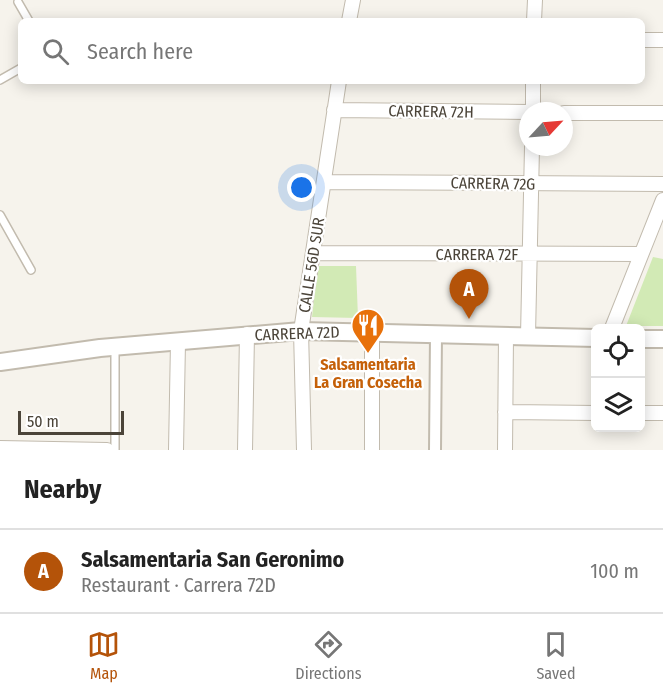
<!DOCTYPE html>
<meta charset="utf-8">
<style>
body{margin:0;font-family:"Fira Sans Condensed",sans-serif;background:#f6f6f6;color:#222}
.controls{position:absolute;right:18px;bottom:18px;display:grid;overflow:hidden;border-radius:9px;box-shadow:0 3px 15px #0003}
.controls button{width:54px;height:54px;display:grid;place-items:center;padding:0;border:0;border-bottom:2px solid #e0e0e0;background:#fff;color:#222;font:30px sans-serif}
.compass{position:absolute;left:519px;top:102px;width:54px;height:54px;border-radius:50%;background:#fff;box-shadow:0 3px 15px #0003;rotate:64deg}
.scale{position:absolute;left:18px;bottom:15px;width:106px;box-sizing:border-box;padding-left:6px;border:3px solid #4b4439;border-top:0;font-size:16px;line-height:21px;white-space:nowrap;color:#4b4439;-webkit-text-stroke:4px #fff;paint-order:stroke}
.you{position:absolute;left:302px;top:188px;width:21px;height:21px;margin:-15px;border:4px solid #fff;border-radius:50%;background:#1a73e8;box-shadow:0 0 0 9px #1a73e833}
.badge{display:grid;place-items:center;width:39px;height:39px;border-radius:50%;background:#b45309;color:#fff;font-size:20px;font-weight:700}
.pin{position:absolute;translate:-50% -50px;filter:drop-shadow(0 2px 3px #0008)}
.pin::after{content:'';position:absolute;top:32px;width:21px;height:18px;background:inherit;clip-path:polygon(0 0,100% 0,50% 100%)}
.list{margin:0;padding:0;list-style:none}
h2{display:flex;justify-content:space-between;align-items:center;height:78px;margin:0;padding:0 24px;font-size:26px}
h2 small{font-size:20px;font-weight:400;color:#767676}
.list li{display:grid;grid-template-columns:39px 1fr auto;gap:18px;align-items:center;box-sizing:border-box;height:84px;padding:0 24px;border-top:2px solid #e0e0e0}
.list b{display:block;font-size:22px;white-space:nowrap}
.list p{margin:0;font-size:20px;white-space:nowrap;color:#767676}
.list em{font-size:20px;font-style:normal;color:#767676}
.icon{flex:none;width:33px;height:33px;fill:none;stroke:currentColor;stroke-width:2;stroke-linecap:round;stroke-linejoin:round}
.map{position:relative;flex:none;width:663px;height:450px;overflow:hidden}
.search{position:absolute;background:#fff;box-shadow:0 3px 15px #0003;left:18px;right:18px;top:18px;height:66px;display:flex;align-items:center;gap:15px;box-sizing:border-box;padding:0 21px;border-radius:9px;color:#767676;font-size:22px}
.sheet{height:162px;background:#fff}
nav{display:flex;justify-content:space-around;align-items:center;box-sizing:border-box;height:84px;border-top:2px solid #e0e0e0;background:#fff;font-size:16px;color:#767676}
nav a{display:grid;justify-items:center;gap:3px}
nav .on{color:#b45309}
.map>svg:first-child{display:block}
.green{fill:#d2eab5}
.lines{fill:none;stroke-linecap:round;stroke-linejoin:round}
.service-casing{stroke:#c2bbae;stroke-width:10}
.pedestrian-casing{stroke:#c2bbae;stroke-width:14}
.minor-casing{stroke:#c2bbae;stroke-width:16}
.tertiary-casing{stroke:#c2bbae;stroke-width:20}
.service{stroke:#fff;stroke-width:7}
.pedestrian{stroke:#fff;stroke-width:10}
.minor{stroke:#fff;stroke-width:14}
.tertiary{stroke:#fff;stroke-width:16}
.labels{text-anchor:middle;stroke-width:4.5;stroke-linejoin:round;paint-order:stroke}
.street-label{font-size:16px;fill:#4b4439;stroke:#fff}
.food-label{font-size:16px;font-weight:bold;fill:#c56008;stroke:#fff}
</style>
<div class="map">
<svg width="663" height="450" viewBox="0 0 663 450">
<rect width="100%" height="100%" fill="#f6f3ec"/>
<path class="green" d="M653 257 663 259V326H626Z
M318 266H356L358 318 312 317Z"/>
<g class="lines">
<defs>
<path id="service" d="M18 2 29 21
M0 80 21 68
M0 215 31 270
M115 450V347"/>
<path id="pedestrian" d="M435 450 436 334"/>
<path id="minor" d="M349 21 353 0
M534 21 535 0
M642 40H663
M334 110 528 112
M533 111V81
M564 113H663
M324 182 663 184
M313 253 641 254
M612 328 663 200
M528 336 532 147
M505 412 596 413
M640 413H663
M0 448 107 450
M176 450 178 342
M245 450 247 334
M304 450 301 331 339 81
M372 450V332
M505 450 506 336"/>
<path id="tertiary" d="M640 339H663
M0 362 100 348 301 331 596 338"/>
</defs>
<use href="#service" class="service-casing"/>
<use href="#pedestrian" class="pedestrian-casing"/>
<use href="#minor" class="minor-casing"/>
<use href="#tertiary" class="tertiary-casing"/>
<use href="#service" class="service"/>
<use href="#pedestrian" class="pedestrian"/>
<use href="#minor" class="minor"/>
<use href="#tertiary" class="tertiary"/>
</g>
<defs>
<symbol id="restaurant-pin" viewBox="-11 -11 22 30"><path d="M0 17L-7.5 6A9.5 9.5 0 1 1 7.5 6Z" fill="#e8710a" stroke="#fff"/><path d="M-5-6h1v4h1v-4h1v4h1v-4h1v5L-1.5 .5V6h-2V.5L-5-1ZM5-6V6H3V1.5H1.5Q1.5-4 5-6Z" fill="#fff"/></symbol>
</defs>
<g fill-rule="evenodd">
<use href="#restaurant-pin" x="349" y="306" width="38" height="52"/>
</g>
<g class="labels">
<g class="street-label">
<text transform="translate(431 111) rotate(1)" y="6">CARRERA 72H</text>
<text transform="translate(493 183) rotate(1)" y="6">CARRERA 72G</text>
<text x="477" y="260">CARRERA 72F</text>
<text transform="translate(311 265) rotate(-81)" y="6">CALLE 56D SUR</text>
<text transform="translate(297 333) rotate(-2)" y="6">CARRERA 72D</text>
</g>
<g class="food-label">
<text x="368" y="370">Salsamentaria<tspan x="368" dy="18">La Gran Cosecha</tspan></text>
</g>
</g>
</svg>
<div class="controls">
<button><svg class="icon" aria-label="locate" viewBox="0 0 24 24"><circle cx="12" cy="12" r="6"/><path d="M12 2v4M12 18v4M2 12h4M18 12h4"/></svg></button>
<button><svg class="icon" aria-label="layers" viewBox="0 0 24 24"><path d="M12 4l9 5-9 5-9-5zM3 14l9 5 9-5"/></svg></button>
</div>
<svg class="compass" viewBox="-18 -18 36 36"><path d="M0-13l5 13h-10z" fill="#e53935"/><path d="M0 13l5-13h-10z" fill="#767676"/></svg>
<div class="scale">50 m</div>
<div class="you"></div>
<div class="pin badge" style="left:469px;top:319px">A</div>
<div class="search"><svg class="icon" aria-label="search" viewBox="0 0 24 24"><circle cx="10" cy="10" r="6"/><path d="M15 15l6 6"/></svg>Search here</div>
</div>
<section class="sheet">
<h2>Nearby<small></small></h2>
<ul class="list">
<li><span class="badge">A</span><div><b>Salsamentaria San Geronimo</b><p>Restaurant · Carrera 72D</p></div><em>100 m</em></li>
</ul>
</section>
<nav>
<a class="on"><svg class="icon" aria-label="map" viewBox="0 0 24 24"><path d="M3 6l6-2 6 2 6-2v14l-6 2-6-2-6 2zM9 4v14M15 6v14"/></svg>Map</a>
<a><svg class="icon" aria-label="directions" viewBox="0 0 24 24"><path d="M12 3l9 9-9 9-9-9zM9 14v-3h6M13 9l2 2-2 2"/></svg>Directions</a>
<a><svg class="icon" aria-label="saved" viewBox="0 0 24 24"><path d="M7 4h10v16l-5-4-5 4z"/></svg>Saved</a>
</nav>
